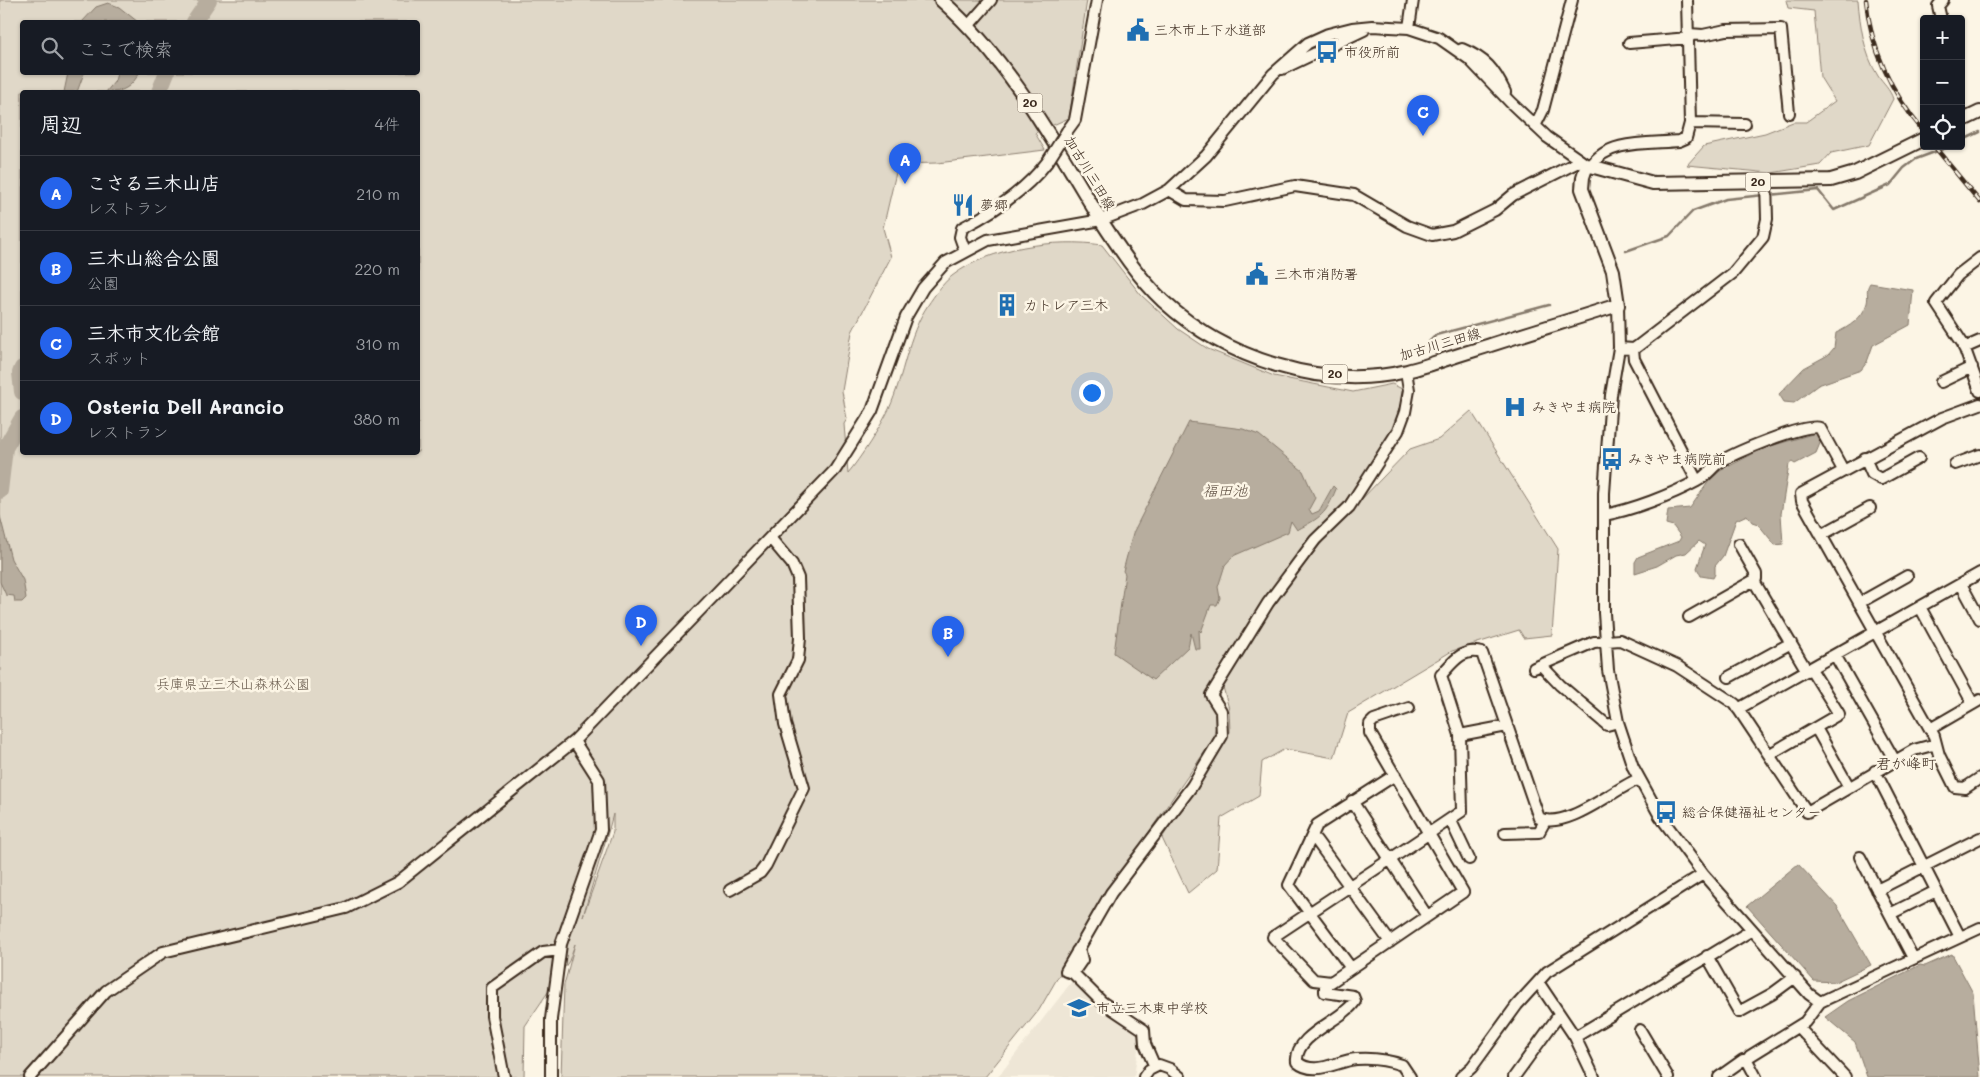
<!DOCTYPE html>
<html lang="ja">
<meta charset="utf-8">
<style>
body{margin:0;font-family:Mali,"Klee One",sans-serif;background:#242831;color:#f1f3f6}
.controls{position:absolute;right:15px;top:15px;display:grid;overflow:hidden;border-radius:5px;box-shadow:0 1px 4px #0004}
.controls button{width:45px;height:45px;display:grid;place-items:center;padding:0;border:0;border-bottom:1px solid #363941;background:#171b24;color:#f1f3f6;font:25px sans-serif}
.you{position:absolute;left:1091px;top:392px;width:18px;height:18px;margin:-12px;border:4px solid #fff;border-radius:50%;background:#1a73e8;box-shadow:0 0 0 8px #1a73e833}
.badge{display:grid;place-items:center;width:32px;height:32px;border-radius:50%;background:#2563eb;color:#fff;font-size:16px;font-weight:700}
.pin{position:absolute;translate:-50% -41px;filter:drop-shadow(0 1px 2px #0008)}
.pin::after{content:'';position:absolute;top:26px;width:18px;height:15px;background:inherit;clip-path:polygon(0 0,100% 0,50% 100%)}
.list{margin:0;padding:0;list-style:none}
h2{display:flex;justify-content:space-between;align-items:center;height:65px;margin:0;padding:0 20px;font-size:21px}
h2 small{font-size:16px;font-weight:400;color:#9ea1a6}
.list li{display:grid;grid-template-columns:32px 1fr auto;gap:15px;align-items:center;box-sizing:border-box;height:75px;padding:0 20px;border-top:1px solid #363941}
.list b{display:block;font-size:19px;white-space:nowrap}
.list p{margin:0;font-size:16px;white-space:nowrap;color:#9ea1a6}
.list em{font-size:16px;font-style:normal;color:#9ea1a6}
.icon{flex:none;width:28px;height:28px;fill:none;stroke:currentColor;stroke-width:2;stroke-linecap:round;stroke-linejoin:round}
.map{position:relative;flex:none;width:1980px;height:1077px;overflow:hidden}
.search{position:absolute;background:#171b24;box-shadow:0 1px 4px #0004;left:20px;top:20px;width:400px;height:55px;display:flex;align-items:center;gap:12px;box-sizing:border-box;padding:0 18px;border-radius:5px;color:#9ea1a6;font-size:19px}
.panel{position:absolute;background:#171b24;box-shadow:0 1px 4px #0004;left:20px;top:90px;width:400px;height:365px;border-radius:5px}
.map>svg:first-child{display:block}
.built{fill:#eee6d6}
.green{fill:#e0d8c8;stroke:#8e8173;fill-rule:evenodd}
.water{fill:#b7ad9e;stroke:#85796b}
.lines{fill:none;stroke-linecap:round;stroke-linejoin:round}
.stream{stroke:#85796b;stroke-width:2.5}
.river{stroke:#b7ad9e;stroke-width:16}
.minor-casing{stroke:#3b2a1e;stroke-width:14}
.major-casing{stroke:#3b2a1e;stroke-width:16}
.minor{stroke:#fcf5e5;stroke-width:10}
.major{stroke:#fcf5e5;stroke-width:12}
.rail-casing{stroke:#3b2a1e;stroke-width:4.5}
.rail{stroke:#fcf5e5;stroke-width:2.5;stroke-dasharray:8;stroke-linecap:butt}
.minor-bridge-casing{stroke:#3b2a1e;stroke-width:14;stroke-linecap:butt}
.minor-bridge{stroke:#fcf5e5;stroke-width:10}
.labels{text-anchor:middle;stroke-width:5;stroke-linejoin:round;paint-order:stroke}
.shield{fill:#fcf5e5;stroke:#75675a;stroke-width:1}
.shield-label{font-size:12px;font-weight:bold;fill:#3b2a1e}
.poi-label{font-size:14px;fill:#3b2a1e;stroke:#fcf5e5;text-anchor:start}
.street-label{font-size:14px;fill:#3b2a1e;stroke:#fcf5e5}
.park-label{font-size:14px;fill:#645648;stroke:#fcf5e5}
.water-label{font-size:15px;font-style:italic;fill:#605144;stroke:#fcf5e5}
.neighbourhood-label{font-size:15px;fill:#3b2a1e;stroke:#fcf5e5}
</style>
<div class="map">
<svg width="1980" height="1077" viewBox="0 0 1980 1077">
<rect width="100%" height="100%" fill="#fcf5e5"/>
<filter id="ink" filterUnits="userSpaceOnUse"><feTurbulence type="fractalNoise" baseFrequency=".02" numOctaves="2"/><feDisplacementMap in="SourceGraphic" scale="10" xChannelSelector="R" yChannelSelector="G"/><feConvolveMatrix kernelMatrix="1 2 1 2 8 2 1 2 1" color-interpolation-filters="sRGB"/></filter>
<g filter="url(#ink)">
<path class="built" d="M1073 980 1140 1036 1134 1077H998Z"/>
<path class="green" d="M0 0H1087L1069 118 1035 133 1045 150 937 163 898 164 883 228 891 257 852 332 842 391 847 419 844 424 848 473C860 459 881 426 889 409 904 376 907 336 928 305 934 296 943 283 952 276 989 247 1057 238 1102 245L1141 295 1178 329 1208 349 1274 376 1353 392 1392 384 1404 390 1393 432 1337 513 1207 694 1218 715 1213 740 1105 895 1039 1010 985 1077H561L564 985 575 944 569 961 525 1026 524 1077H0ZM22 22H418V72H22ZM22 92H418V452H22ZM613 814V832L583 916 609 829Z
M1786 0H1858C1860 25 1864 54 1878 76 1883 84 1890 89 1893 99L1869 145 1831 153 1820 165 1771 173 1687 165 1704 146 1765 133 1793 122H1806L1835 101 1820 77 1814 11 1788 8Z
M1471 411 1558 549 1552 635 1524 638 1519 630 1452 651 1348 713 1334 758 1285 749 1262 762 1259 796 1221 818 1217 869 1188 893 1162 838 1230 732 1229 709 1223 687 1271 607 1330 532 1410 449 1439 439Z"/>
<path class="water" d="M108 3 119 7 138 22H82L96 7Z
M68 73H84L77 92H64Z
M117 73H139C132 87 122 93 106 92L115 81Z
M1870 283 1913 290 1910 325 1873 345 1867 362 1861 370 1818 385 1794 403 1784 402 1779 394 1804 368 1828 355 1834 348 1836 333C1849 327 1863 318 1867 303 1869 295 1865 290 1870 283Z
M1189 422 1243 429 1259 435 1303 471 1315 498 1309 509 1312 514 1319 511 1333 486 1336 489C1326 515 1321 517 1297 530L1291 521 1288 532 1233 556 1225 565 1218 587 1220 598 1217 605H1211L1201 632 1199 630 1200 649H1195L1191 633 1188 647 1153 680 1114 653 1125 574 1123 571 1133 533Z
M1816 433 1821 441 1816 453 1795 464 1792 462 1789 464 1781 514 1783 544 1775 545 1758 524 1752 522 1747 515 1736 520 1723 556 1715 566V574L1713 578 1701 576 1697 568 1705 545 1699 541 1686 553 1676 555 1657 566 1635 573V562L1638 557 1679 541 1681 537 1673 526 1666 524 1668 510 1690 508 1709 481 1720 471 1764 448Z
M0 516 11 559 23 580 26 598 22 602H15L14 596 6 595 0 582Z
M1798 864 1837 906 1871 965 1835 982 1814 981 1747 906Z
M1952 954 1973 993 1980 1077H1867L1855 1042 1825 1017 1848 1001 1920 965 1925 966Z"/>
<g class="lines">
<path class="stream" d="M1961 141 1980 132
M1770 195 1818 190 1834 210 1890 185 1904 168 1916 159 1951 146
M1626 251 1669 236 1693 211 1726 199 1764 195
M1429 342 1436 335 1549 305"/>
<path class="river" d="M194 22 209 0
M159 92 167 72
M22 368 20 373 22 392
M0 491 5 448 22 418"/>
<defs>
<path id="minor" d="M1941 19 1938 6 1943 0
M969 25 991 0
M1409 28 1413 0
M1689 34 1703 35 1726 30 1781 29 1789 113
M1629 43 1689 38
M1462 49C1486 59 1494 69 1505 92
M1282 69 1364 30
M1690 123 1745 124
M1535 126 1543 110 1572 0
M1067 131 1075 120 1097 0
M1591 166C1607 139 1651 144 1679 141L1686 138 1690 123 1687 0
M1169 190 1186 200 1225 201 1295 186 1354 195 1407 226 1432 235 1453 231 1495 210 1513 195 1580 161
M965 251 960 237 962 228C993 212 1026 190 1048 161
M1980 258 1958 275 1936 303 1963 344 1980 391
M1618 305 1619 348 1611 395 1604 493V613L1608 670 1618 722 1633 767 1660 816 1703 874 1809 994 1820 1002 1980 928
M1619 348 1634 349 1733 273 1763 237 1767 219 1766 182
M1964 348 1980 341
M1633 349 1634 359 1697 481
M1941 382 1972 367
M1980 404 1942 418 1801 494 1802 501 1934 736 1939 755 1955 787 1965 788 1980 778
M1865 458 1872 474 1881 479 1919 458
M1955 464 1980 455
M1604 515C1632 510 1671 495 1697 481 1705 477 1710 470 1717 464 1730 454 1807 422 1820 428L1843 470
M1821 535 1870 508
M1754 581 1807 671
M1961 584 1980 619
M1859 603 1907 576
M1920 607 1973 704
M1689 617 1756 579V574L1739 544
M1835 655 1895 761
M1541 665 1560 685 1607 725 1618 722
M1534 668 1594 642 1620 640 1677 666 1735 704 1807 812 1914 750 1936 744
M1729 677 1791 643
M1409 708 1374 720 1370 724V733L1463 892 1331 982 1314 980 1273 937C1336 895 1399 854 1462 811L1460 735 1441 675C1453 662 1463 647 1482 653L1539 818C1566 831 1615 788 1639 779
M1738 709 1980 573
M1816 728 1849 787
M1930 729 1980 700
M1460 735 1507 726
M1770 754 1839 714 1811 669
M1875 771 1960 937
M1352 801 1427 916
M1450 819 1469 859
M1505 833 1539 832 1545 821
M1311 838 1316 840 1390 942
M1860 857 1913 958
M730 890 760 873 766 865 804 788 785 724 781 694 798 660 800 638 798 578 792 564 771 539
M1877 890 1980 838
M1890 914 1936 891
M1077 951 1080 952 1082 960 1073 973 1066 971 1111 893 1192 786 1222 736 1221 711 1211 695 1268 603 1315 540 1349 507 1398 431 1405 412 1409 390 1406 371
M1707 956 1739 1012 1772 994 1795 977
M1351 968 1289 885 1317 825 1395 775
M1073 973 1102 1002 1144 1030 1145 1044 1155 1067
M1325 982V992L1353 996 1355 1001C1344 1020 1294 1034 1297 1062 1315 1077 1336 1061 1356 1059 1371 1058 1388 1060 1402 1065L1410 1077
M1538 982 1575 1037 1594 1077
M1798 1027 1845 1077
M1640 1030 1668 1077
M1575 1037 1752 930
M30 1077 106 991 163 952 346 908 398 882 574 741 835 470 872 411 906 317 923 288 945 263 988 240 1101 220 1143 204 1169 190 1206 156 1273 74 1308 43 1328 34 1352 28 1372 26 1409 28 1439 38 1469 59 1510 102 1547 137 1587 165
M504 1077 492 1016V988L543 952 560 950
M551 1077V1019L561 944 601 830 599 780 574 741
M1144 1077 1149 1070 1159 1065 1170 1069 1180 1077
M1461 1077 1472 1067 1517 1005 1547 972 1703 874
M1514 1077 1559 1015
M1719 1077 1743 1060H1747
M1756 1077 1747 1060 1750 1056 1805 1022 1820 1002"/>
<path id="major" d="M941 0C1010 61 1053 141 1100 219 1119 248 1138 277 1163 301 1226 359 1323 391 1407 371 1431 365 1454 356 1478 349 1524 334 1571 320 1618 305L1613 271 1582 189 1583 177 1587 165 1653 183 1831 180 1855 173 1924 139
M1961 121 1980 112"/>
</defs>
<use href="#minor" class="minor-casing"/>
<use href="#major" class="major-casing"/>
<use href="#minor" class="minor"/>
<use href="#major" class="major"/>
<defs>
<path id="rail" d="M1866 0C1871 50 1892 94 1924 132
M1934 146 1980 202"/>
</defs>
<use href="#rail" class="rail-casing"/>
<use href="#rail" class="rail"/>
<defs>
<path id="minor-bridge" d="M1048 161 1067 131"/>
</defs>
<use href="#minor-bridge" class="minor-bridge-casing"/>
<use href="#minor-bridge" class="minor-bridge"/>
</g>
</g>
<defs>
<symbol id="civic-bare" viewBox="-9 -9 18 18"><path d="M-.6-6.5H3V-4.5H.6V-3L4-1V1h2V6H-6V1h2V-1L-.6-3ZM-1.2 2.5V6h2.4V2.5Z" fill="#1f6fb2" stroke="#fcf5e5" stroke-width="2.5" paint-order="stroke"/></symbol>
<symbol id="bus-bare" viewBox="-9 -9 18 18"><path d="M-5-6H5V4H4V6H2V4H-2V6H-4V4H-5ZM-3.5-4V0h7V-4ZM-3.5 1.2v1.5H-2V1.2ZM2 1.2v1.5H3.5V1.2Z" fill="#1f6fb2" stroke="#fcf5e5" stroke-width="2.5" paint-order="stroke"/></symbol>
<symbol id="restaurant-bare" viewBox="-9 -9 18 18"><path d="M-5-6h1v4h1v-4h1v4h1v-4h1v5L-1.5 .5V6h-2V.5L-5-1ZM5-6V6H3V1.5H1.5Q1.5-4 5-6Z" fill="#1f6fb2" stroke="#fcf5e5" stroke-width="2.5" paint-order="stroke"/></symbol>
<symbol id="building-bare" viewBox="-9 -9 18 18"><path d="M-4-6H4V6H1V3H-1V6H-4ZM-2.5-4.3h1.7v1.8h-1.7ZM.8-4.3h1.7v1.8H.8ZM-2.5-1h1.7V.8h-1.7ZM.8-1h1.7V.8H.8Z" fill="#1f6fb2" stroke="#fcf5e5" stroke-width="2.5" paint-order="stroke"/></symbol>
<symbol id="hospital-bare" viewBox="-9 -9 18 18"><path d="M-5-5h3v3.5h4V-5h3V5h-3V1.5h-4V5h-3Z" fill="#1f6fb2" stroke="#fcf5e5" stroke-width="2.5" paint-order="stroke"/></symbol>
<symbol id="school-bare" viewBox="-9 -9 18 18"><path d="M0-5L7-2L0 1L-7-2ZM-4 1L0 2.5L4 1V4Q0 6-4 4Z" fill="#1f6fb2" stroke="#fcf5e5" stroke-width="2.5" paint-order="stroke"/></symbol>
</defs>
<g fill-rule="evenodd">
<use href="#civic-bare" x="1122" y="14" width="32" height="32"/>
<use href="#bus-bare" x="1311" y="36" width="32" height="32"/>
<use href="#restaurant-bare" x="947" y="189" width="32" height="32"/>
<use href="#civic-bare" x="1241" y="258" width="32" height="32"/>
<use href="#building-bare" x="991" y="289" width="32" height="32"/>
<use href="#hospital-bare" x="1499" y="391" width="32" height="32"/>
<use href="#bus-bare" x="1596" y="443" width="32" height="32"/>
<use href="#bus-bare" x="1650" y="796" width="32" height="32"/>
<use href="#school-bare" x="1063" y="992" width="32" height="32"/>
</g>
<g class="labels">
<g class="shield">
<rect x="1017.5" y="93.5" width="25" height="19" rx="4"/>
<rect x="1745.5" y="172.5" width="25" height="19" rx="4"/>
<rect x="1322.5" y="364.5" width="25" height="19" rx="4"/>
</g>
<g class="shield-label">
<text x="1030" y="107">20</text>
<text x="1758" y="186">20</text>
<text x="1335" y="378">20</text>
</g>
<g class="poi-label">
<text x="1154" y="35">三木市上下水道部</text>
<text x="1344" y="57">市役所前</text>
<text x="980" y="210">夢郷</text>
<text x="1274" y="279">三木市消防署</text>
<text x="1024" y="310">カトレア三木</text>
<text x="1532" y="412">みきやま病院</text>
<text x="1628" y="464">みきやま病院前</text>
<text x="1682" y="817">総合保健福祉センター</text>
<text x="1096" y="1013">市立三木東中学校</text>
</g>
<g class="street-label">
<text transform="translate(1090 173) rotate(59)" y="5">加古川三田線</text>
<text transform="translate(1440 344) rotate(-16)" y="5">加古川三田線</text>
</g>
<g class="park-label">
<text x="233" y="689">兵庫県立三木山森林公園</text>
</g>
<g class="water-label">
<text x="1225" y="496">福田池</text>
</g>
<g class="neighbourhood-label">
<text x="1906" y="769">君が峰町</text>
</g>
</g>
</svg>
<div class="controls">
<button>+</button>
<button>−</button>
<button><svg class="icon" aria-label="locate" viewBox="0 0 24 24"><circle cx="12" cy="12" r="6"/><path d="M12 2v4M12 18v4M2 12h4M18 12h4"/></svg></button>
</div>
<div class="you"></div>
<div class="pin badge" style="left:905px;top:184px">A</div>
<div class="pin badge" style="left:948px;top:657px">B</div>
<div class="pin badge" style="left:1423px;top:136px">C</div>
<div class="pin badge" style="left:641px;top:646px">D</div>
<div class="search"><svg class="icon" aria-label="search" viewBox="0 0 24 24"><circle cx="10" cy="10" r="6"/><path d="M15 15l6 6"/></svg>ここで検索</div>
<section class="panel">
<h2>周辺<small>4件</small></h2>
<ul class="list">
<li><span class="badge">A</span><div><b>こさる三木山店</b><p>レストラン</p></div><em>210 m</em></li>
<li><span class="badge">B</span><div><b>三木山総合公園</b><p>公園</p></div><em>220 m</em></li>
<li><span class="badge">C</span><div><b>三木市文化会館</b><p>スポット</p></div><em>310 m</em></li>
<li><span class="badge">D</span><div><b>Osteria Dell Arancio</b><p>レストラン</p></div><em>380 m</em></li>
</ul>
</section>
</div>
